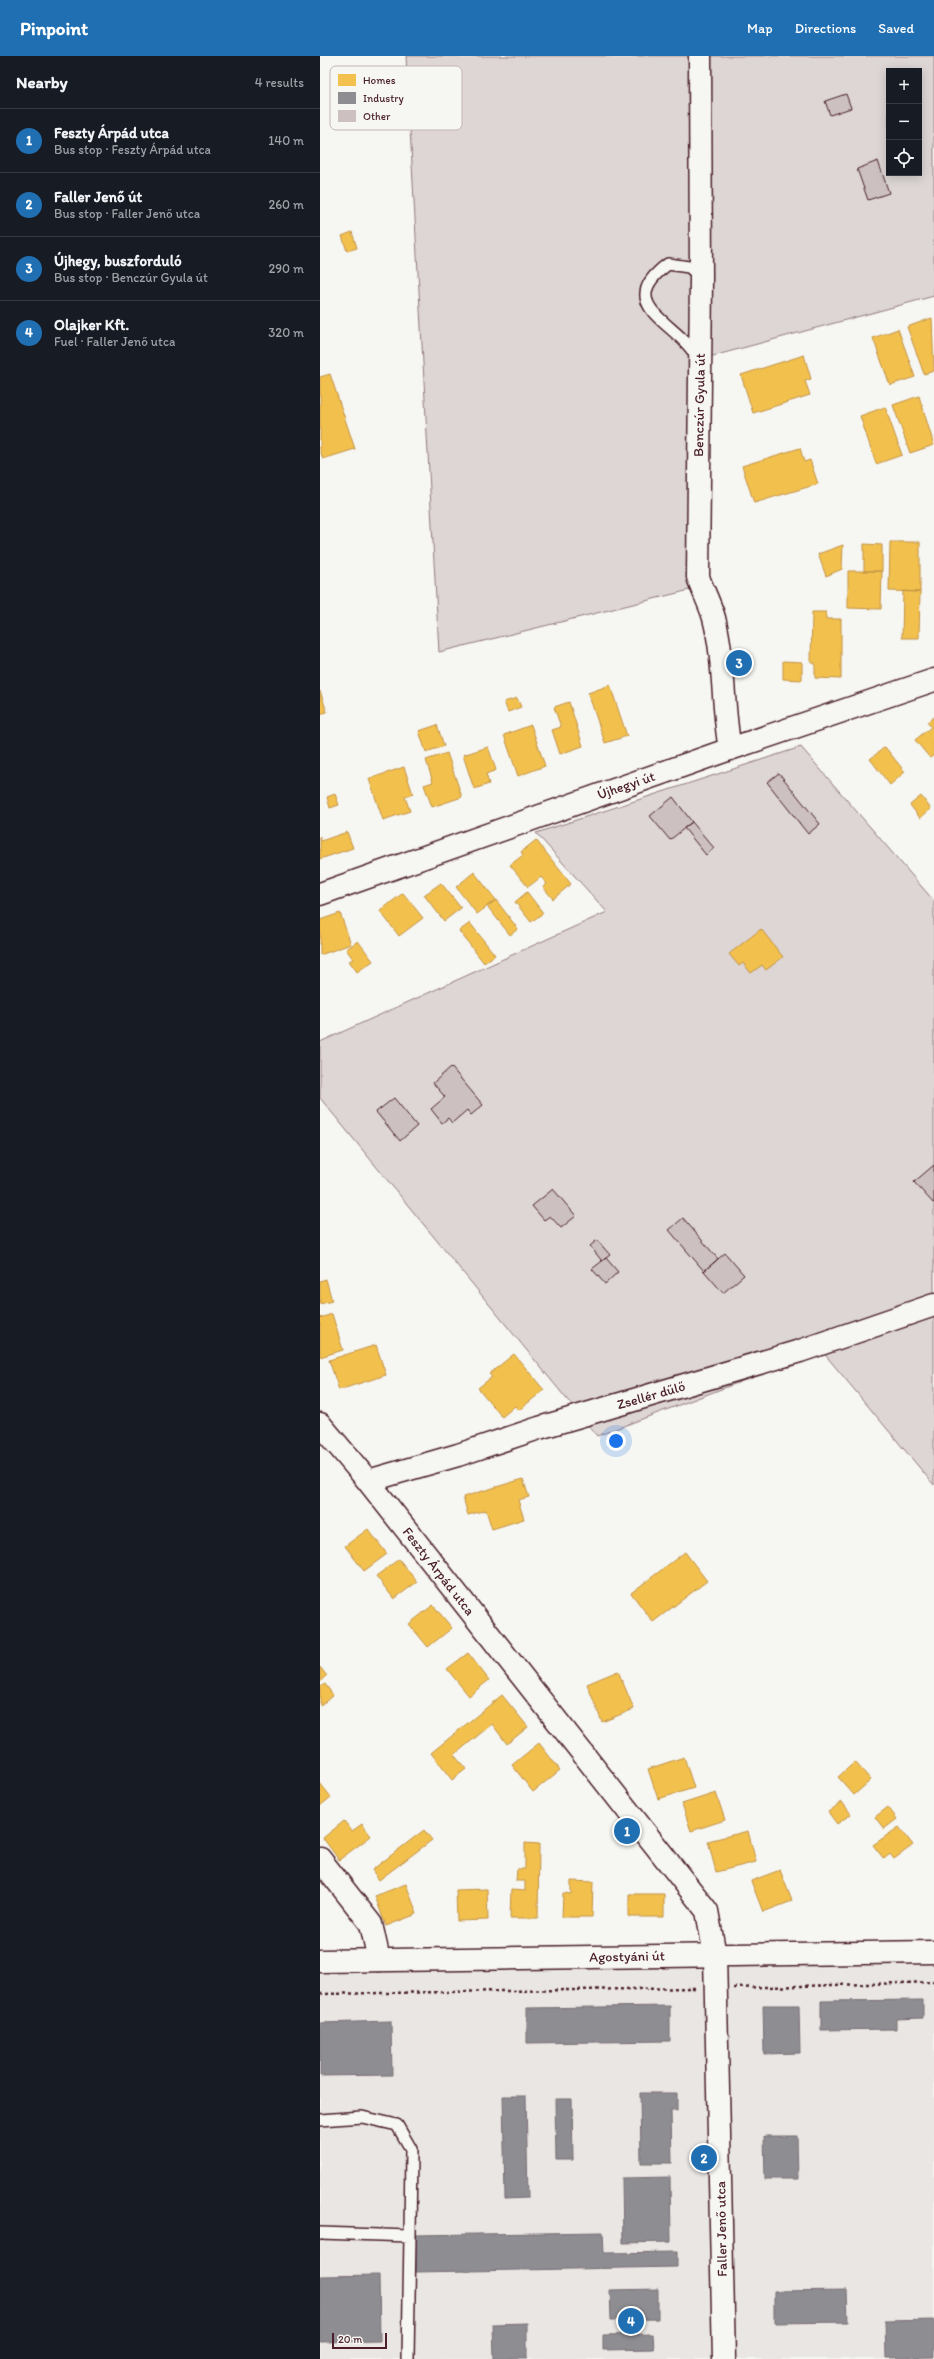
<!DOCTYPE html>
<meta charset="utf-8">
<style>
body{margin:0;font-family:Itim,sans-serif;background:#20242c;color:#f1f3f6}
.controls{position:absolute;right:12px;top:12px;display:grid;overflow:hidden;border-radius:0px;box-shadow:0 2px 10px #0003}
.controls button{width:36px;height:36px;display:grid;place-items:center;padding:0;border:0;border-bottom:1px solid #363941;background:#171b24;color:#f1f3f6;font:20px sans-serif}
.scale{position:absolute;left:12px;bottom:10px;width:55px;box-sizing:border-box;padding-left:4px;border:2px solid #4a1f2b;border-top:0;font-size:11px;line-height:14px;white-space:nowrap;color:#4a1f2b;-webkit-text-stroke:3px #f6f6f2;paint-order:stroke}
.you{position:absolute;left:296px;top:1385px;width:14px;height:14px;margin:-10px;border:3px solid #fff;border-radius:50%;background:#1a73e8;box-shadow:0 0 0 6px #1a73e833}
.badge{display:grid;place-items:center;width:26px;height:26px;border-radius:50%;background:#1f6fb2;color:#fff;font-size:13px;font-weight:700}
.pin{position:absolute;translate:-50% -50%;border:2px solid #fff;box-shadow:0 1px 4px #0006}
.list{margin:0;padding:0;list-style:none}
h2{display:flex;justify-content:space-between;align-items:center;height:52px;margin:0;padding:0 16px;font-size:17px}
h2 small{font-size:13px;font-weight:400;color:#9ea1a6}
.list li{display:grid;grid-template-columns:26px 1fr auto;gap:12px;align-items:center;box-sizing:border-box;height:64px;padding:0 16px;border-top:1px solid #363941}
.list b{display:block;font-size:15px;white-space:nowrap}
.list p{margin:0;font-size:13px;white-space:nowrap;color:#9ea1a6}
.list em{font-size:13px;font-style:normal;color:#9ea1a6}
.icon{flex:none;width:22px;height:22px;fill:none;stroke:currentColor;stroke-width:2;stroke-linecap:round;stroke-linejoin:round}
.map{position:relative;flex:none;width:614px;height:2303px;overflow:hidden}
header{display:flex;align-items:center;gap:24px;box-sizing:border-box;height:56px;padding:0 20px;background:#1f6fb2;color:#fff}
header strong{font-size:19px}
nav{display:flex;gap:22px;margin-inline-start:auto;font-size:14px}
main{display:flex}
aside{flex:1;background:#171b24}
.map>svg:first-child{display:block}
.built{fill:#e9e6e3}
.green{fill:#ddd6d5;stroke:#947a80;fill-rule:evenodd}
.homes{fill:#f2c14e;stroke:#c09044}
.industry{fill:#8d8d92;stroke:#796c73}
.building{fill:#ccc1c0;stroke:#4a1f2b}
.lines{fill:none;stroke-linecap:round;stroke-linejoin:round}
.lane-casing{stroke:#4a1f2b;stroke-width:14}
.street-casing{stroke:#4a1f2b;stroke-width:25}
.secondary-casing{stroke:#4a1f2b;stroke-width:25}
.path{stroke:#4a1f2b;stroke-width:2.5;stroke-dasharray:3 3;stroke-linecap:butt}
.lane{stroke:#f6f6f2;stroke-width:11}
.street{stroke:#f6f6f2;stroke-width:22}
.secondary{stroke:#f6f6f2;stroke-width:22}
.labels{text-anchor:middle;stroke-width:4;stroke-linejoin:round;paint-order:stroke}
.street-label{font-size:14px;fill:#4a1f2b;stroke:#f6f6f2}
.key{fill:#f6f6f2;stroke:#c2b6b6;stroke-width:1}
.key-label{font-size:11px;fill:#4a1f2b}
</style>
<header>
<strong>Pinpoint</strong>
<nav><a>Map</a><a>Directions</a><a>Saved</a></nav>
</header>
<main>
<aside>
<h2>Nearby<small>4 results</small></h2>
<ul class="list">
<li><span class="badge">1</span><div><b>Feszty Árpád utca</b><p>Bus stop · Feszty Árpád utca</p></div><em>140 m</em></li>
<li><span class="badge">2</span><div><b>Faller Jenő út</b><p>Bus stop · Faller Jenő utca</p></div><em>260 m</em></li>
<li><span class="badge">3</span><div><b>Újhegy, buszforduló</b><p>Bus stop · Benczúr Gyula út</p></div><em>290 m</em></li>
<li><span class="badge">4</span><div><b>Olajker Kft.</b><p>Fuel · Faller Jenő utca</p></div><em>320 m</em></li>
</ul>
</aside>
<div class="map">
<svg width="614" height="2303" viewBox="0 0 614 2303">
<rect width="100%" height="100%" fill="#f6f6f2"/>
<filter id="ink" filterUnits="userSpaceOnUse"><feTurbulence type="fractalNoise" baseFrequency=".025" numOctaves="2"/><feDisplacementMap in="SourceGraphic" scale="8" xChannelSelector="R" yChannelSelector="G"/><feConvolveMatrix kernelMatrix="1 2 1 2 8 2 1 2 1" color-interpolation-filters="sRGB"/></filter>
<g filter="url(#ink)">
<path class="built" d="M614 1888V2303H0V1905Z"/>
<path class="green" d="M86 0H614V240L382 303 390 529 119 596ZM569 15H599V117H569Z
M481 691 614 845V1429L502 1295 277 1380 0 1042V986L287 856 216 777Z"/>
<path class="homes" d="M32 176 37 192 27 195 22 180Z
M612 262 614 315 604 318 587 271Z
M578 273 595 321 570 329 553 282Z
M484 299 491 323 485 325 490 339 433 357 421 319Z
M10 318 35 393 3 403 0 394V321Z
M599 340 614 389 590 397 573 349Z
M565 351 582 399 556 408 540 360Z
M480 392 484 406 490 404 498 428 434 447 422 410Z
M570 486H600V536L569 535Z
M544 488 562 489V515H544Z
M523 489 522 513 506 520 498 498Z
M528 515H562L561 553 528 552Z
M583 535 600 536 599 582H582Z
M492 556H506V563H521V623L495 622V607H491Z
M463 605 482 606V624L463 623Z
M290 629 307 680 285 687 268 637Z
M0 635 7 656 0 658Z
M197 642 201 651 188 656 184 646Z
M249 646 263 690 240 698 232 674 241 671 234 651Z
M614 661V699L610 702 595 684 611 671 607 666Z
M117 669 124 690 106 696 99 675Z
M211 669 225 710 198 720 184 679Z
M168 691 176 714 166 718 169 728 154 733 143 699Z
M565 691 585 716 570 729 550 703Z
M127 697 142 741 112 751 104 729 113 726 106 704Z
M84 711 93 738 85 741 90 755 63 764 49 723Z
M15 738 19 749 10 752 7 741Z
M601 740 611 753 600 762 590 749Z
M27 776 33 792 0 803V780L1 785Z
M216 784 251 828 233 843 223 831 227 828 221 821 208 831 190 809 203 799 201 796Z
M154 816 176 844 157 858 136 831Z
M121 827 141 852 124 865 104 839Z
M207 836 223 857 211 866 195 846Z
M83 837 103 862 79 880 60 855Z
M176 844 198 873 190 879 167 850Z
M20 857 31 888 0 899V864Z
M150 867 175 899 164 907 139 875Z
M441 873 463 901 446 914 442 909 431 917 423 907 419 910 409 898Z
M38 885 53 905 37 916 29 905 33 903 26 893Z
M6 1223 12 1245 0 1248V1225Z
M12 1258 23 1294 0 1301V1262Z
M56 1289 66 1319 19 1334 9 1304Z
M194 1298 224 1334 199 1354 195 1350 182 1361 158 1332 172 1321 169 1318Z
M203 1423 209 1441 198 1444 204 1463 172 1473 166 1454 148 1459 143 1441Z
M48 1473 67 1498 44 1515 25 1490Z
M365 1496 387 1525 333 1566 311 1537Z
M79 1503 97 1526 74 1543 56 1520Z
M113 1549 132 1572 108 1591 89 1568Z
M148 1597 169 1624 149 1640 127 1613Z
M0 1611 7 1620 0 1626Z
M298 1615 314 1653 282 1666 267 1628Z
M5 1628 13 1639 0 1650V1631Z
M182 1639 208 1671 187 1688 172 1668 134 1699 146 1713 132 1724 111 1697Z
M219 1687 240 1714 213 1736 192 1709Z
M364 1701 374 1732 338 1743 328 1713Z
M535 1706 551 1724 534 1739 518 1721Z
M0 1727 11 1741 0 1750Z
M396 1737 405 1764 371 1775 362 1748Z
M522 1746 531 1758 517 1768 508 1756Z
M568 1751 577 1763 564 1773 555 1761Z
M24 1765 32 1775 42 1768 51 1780 19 1804 3 1782Z
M579 1771 593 1789 574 1803 570 1798 564 1803 553 1789Z
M104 1774 112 1784 59 1824 52 1814Z
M428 1775 436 1806 396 1816 388 1785Z
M205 1787 219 1788 218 1862H190L191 1834 205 1835V1825H196L197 1813H205Z
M460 1814 472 1845 443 1856 431 1825Z
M251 1825 273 1826 272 1861H242L243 1837 251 1838Z
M86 1828 97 1858 66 1870 55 1840Z
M167 1833 168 1864 137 1865 136 1834Z
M309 1838H344V1861H309Z"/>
<path class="industry" d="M603 1944V1962L576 1963V1973L501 1974V1945Z
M443 1949H479L480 1997 444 1998Z
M350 1950V1985L207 1987V1952Z
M71 1965 72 2019 0 2020V1967Z
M320 2037H357V2055H351L352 2107H321Z
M183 2040H206L208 2142 185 2143Z
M235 2043H252L253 2104H236Z
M444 2080H477L478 2123H445Z
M350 2121 351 2186 303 2187 302 2122Z
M283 2176 284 2197 357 2196V2211L96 2216 95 2179Z
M59 2219 60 2285 0 2286V2220Z
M338 2233V2263L291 2264 290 2234Z
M527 2234 528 2266 454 2267V2235Z
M614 2264V2301L566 2302 565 2265Z
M207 2267V2303H174L173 2268Z
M333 2278 334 2293 283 2294V2279Z"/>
<path class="building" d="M526 38 531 52 510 59 505 45Z
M558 105 569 137 548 144 537 113Z
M459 717 500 768 488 778 447 726Z
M353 741 372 766 350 784 330 760Z
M372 766 394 792 386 799 364 772Z
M131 1011 163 1049 151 1059 147 1054 132 1067 128 1062 122 1067 111 1053 125 1041 113 1027Z
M74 1042 97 1070 80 1085 56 1056Z
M614 1109V1146L613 1147 594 1126Z
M233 1133 256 1160 241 1172 230 1160 224 1164 212 1150Z
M363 1162 398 1203 384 1215 349 1174Z
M277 1184 290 1199 282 1205 270 1190Z
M405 1197 424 1219 403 1237 384 1215Z
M286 1202 298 1216 285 1228 272 1213Z"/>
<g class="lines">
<defs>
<path id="lane" d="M377 302C360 267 291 250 348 208L369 211 381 221
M0 2064 42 2061 77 2069 91 2093 90 2180
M0 2177 90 2180 88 2303"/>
<path id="street" d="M380 0 381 222 378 521C383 535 390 548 394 562 405 604 402 650 410 693
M0 838 410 693 614 624
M0 1368 48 1425 387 1855 395 1899 404 2303
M48 1425 138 1399 219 1372 480 1295 614 1249
M0 1803 51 1868 59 1904"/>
<path id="secondary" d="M0 1905 614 1896"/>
</defs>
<use href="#lane" class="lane-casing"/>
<use href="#street" class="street-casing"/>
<use href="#secondary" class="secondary-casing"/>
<path class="path" d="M414 1932 614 1926
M0 1938 375 1932"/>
<use href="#lane" class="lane"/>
<use href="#street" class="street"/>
<use href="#secondary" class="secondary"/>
</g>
</g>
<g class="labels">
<g class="street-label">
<text transform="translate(379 349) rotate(-89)" y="5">Benczúr Gyula út</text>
<text transform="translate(306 729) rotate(-19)" y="5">Újhegyi út</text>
<text transform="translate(331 1339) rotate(-16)" y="5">Zsellér dűlő</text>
<text transform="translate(119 1515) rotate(52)" y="5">Feszty Árpád utca</text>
<text transform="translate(307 1900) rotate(-1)" y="5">Agostyáni út</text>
<text transform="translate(401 2173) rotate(-91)" y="5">Faller Jenő utca</text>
</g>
</g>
<rect x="10" y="10" width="132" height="64" rx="6" class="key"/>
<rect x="18" y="18" width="18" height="12" fill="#f2c14e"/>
<rect x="18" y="36" width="18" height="12" fill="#8d8d92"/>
<rect x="18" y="54" width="18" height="12" fill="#ccc1c0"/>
<g class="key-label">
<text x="43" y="28">Homes</text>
<text x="43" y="46">Industry</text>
<text x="43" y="64">Other</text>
</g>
</svg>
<div class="controls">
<button>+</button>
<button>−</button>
<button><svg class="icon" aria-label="locate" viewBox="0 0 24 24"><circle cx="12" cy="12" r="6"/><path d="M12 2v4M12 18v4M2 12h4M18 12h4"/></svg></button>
</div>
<div class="scale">20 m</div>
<div class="you"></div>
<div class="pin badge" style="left:307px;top:1775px">1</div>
<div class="pin badge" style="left:384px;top:2102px">2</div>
<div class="pin badge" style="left:419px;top:607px">3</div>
<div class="pin badge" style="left:311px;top:2265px">4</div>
</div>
</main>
